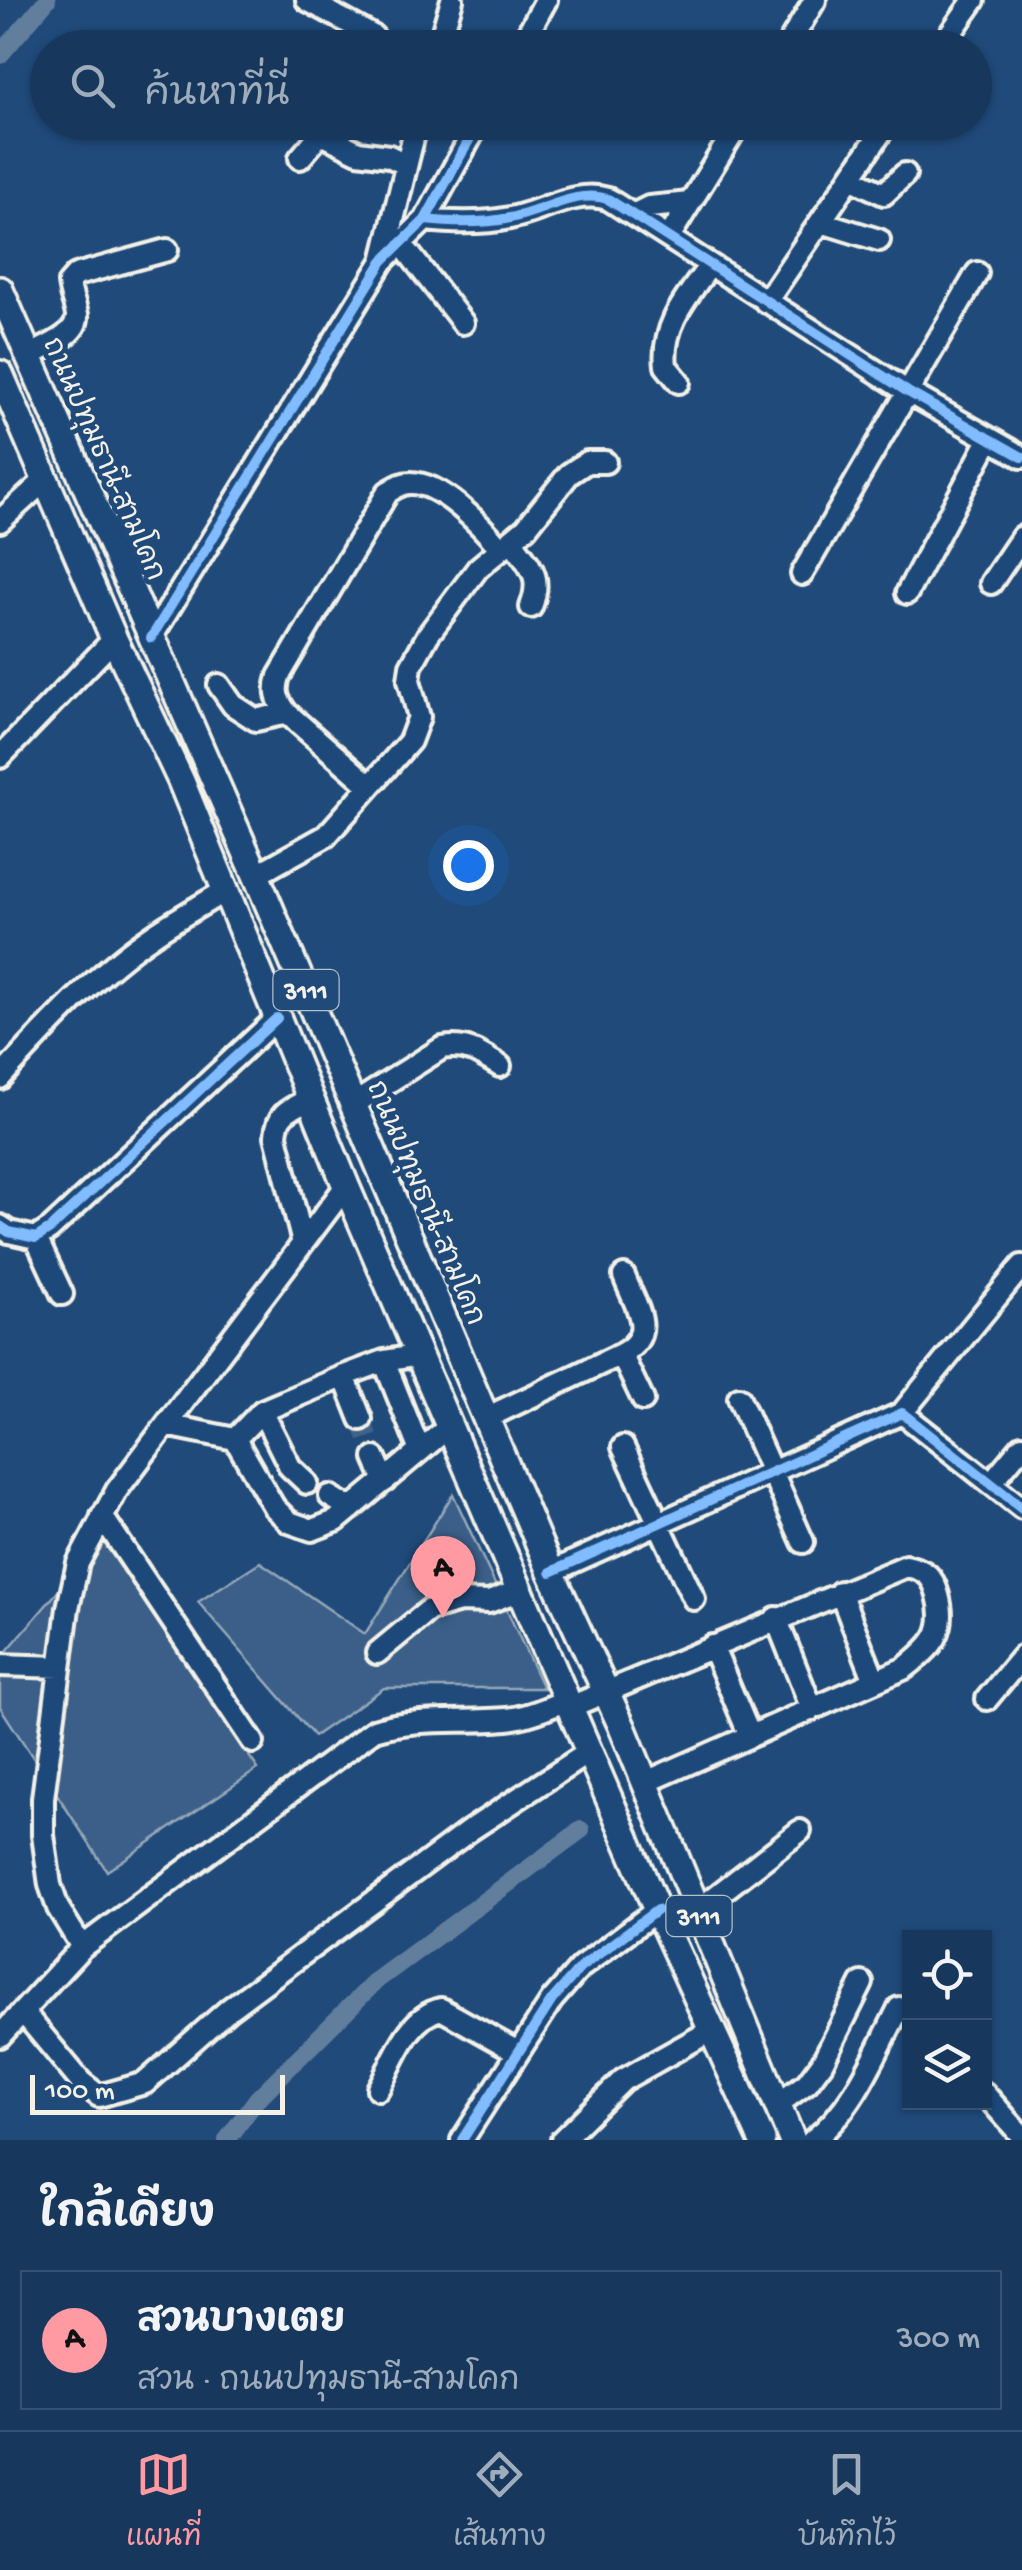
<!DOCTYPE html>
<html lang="th">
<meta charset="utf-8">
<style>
body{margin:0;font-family:"Gochi Hand","Playpen Sans Thai",sans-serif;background:#203f62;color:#f1f3f6}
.controls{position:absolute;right:30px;bottom:30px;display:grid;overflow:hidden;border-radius:0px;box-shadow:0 2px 8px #0004}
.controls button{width:90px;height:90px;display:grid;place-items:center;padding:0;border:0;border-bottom:2px solid #365272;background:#17385c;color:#f1f3f6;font:50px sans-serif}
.scale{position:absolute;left:30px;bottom:25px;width:255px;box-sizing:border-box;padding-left:10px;border:5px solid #f4f1e8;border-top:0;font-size:28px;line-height:35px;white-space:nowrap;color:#f4f1e8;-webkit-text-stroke:8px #1f4a7a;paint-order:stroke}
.you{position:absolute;left:468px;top:865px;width:35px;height:35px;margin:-25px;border:8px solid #fff;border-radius:50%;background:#1a73e8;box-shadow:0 0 0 15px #1a73e833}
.badge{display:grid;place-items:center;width:65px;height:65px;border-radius:50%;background:#ff9aa2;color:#111;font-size:32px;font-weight:700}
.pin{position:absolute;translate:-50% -82px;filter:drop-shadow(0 2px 5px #0008)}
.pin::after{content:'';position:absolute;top:52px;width:35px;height:30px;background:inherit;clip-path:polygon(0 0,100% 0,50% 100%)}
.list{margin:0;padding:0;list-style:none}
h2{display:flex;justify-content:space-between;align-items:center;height:130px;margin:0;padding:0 40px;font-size:42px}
h2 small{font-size:32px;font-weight:400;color:#9eacbb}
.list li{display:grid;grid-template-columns:65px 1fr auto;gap:30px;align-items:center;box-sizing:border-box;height:140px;margin:0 20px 20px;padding:0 20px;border:2px solid #365272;border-radius:0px}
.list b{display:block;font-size:38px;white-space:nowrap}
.list p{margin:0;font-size:32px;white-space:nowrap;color:#9eacbb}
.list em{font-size:32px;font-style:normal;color:#9eacbb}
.icon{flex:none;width:55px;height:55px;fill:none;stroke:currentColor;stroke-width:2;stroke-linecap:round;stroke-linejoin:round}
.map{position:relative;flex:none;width:1022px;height:2140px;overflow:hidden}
.search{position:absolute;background:#17385c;box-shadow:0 2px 8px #0004;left:30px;right:30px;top:30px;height:110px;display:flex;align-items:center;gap:25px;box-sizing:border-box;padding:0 35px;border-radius:55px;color:#9eacbb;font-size:38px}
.sheet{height:290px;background:#17385c}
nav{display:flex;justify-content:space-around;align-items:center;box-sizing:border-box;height:140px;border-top:2px solid #365272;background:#17385c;font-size:28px;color:#9eacbb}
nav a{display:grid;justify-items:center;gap:5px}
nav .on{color:#ff9aa2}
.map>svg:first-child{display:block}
.green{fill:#3a5f88;stroke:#97a8b8;stroke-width:2.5}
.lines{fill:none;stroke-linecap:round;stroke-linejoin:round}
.canal{stroke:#627e9d;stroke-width:18}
.minor-tunnel{stroke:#3f638a;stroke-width:20;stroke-dasharray:20 10;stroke-linecap:butt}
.minor-casing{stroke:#f4f1e8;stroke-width:28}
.major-casing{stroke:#f4f1e8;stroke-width:32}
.minor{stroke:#1f4a7a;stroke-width:20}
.major{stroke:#1f4a7a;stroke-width:25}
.cycleway-casing{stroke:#1f4a7a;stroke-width:16}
.cycleway{stroke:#80bcff;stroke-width:10}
.labels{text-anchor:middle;stroke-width:10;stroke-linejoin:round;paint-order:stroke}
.shield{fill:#1f4a7a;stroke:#b4bfc7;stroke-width:2.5}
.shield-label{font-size:25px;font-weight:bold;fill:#f4f1e8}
.street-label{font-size:28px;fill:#f4f1e8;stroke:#1f4a7a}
</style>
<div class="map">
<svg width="1022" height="2140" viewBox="0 0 1022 2140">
<rect width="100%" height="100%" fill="#1f4a7a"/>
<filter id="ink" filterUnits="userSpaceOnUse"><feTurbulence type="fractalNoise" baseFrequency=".01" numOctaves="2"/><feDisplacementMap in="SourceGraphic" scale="20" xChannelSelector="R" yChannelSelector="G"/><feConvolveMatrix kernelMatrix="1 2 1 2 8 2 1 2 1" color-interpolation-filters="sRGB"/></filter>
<g filter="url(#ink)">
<path class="green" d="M453 1494 543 1688H384L314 1736 198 1602 260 1562 365 1634Z
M102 1540 258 1769 107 1871 0 1707V1659Z"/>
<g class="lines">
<path class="canal" d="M0 55 47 0
M227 2140 257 2099 377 1980 581 1830"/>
<path class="minor-tunnel" d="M361 1419 375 1458"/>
<defs>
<path id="minor" d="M307 0 373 36 382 48
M438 48 452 0
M520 48 546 0
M786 48 815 0
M940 48 974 0
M300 158 318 137 326 136 358 152 389 156 405 164
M850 178 884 194 905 174
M633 215 649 207 690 203
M425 220C453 223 482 224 510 218 543 212 574 189 608 199L908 392 1022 457
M821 222 879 240
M669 237 740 122
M401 243 463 323
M383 261 417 122
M766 302 888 122
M29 356C43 348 79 335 77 315 75 304 70 294 69 283L76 275 167 250
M679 382 666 366C661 325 688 296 710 265
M0 521 45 480
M512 541C530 567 543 575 531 607
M802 574 977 273
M991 583 1022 537
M907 593 989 440
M151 638 383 261 425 220 479 122
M219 685 233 705 256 720 287 713
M0 757 114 639
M370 786 287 713C277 700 274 692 279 676L388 492C395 488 401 483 410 483 441 482 482 526 501 549
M256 875 326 836 410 741 419 717 409 680 411 666 428 635 478 568 526 528 569 474 587 462H605
M0 1078C47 1027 95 974 153 935 176 919 202 905 226 890
M354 1104 442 1048C467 1044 479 1053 500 1066
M0 1226 9 1232 36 1238 50 1229 277 1018
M36 1238 62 1294
M303 1243 276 1136C277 1112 290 1109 310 1099
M621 1354 643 1400
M420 1355 384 1361 344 1376 262 1411 235 1439 274 1507 289 1522 312 1530 336 1521 450 1426
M384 1361 420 1451
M344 1376 361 1419
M739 1398 803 1542
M262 1411 290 1467 307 1483
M902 1413 1022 1266
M486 1418 621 1354C658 1334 636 1308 624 1276
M166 1425 235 1439
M623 1447 694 1599
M375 1458 385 1481
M991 1483 1022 1446
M330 1496 351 1509
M102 1516 253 1742
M551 1572 902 1413 1022 1508
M840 1592 875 1681
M776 1618 812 1709
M712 1646 750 1736
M377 1653 429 1610 460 1601 489 1602 520 1590
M0 1665 60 1667
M987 1699 1022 1657
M570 1707 906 1566C926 1570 933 1576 938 1595 948 1632 933 1646 905 1668L644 1783
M697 1911 800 1831
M82 1947 58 1908 50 1885 43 1835V1798L68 1608 78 1563 117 1490 346 1186
M23 2012 81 2082 99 2096 145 2083 229 2009 469 1831 589 1752
M0 2036 82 1947 374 1730C417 1717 462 1723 507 1719 528 1717 547 1708 567 1700
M378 2089C394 2061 407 2017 441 2009L516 2051
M984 2093 1020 2134
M777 2105 807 2083 822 2063 862 1983
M462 2140 552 2000 580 1968 657 1910
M562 2140 623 2080 712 2030
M813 2140C854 2109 876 2052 899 2008"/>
<path id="major" d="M0 290 256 875 551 1572 623 1729 792 2140
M0 374 114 639 181 781 346 1186 657 1910 762 2140"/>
</defs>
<use href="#minor" class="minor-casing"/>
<use href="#major" class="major-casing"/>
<use href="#minor" class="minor"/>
<use href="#major" class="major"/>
<defs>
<path id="cycleway" d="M425 220C453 223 482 224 510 218 543 212 574 189 608 199L908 392 1022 457
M151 638 383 261 425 220 479 122
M0 1226 9 1232 36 1238 50 1229 277 1018
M551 1572 902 1413 1022 1508
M462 2140 552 2000 580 1968 657 1910"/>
</defs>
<use href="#cycleway" class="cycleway-casing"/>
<use href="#cycleway" class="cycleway"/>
</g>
</g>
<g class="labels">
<g class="shield">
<rect x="273.5" y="970" width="65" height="40" rx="8"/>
<rect x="666.5" y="1896" width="65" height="40" rx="8"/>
</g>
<g class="shield-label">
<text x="306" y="999">3111</text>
<text x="699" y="1925">3111</text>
</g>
<g class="street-label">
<text transform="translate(106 458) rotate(66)" y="10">ถนนปทุมธานี-สามโคก</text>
<text transform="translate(428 1202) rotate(67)" y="10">ถนนปทุมธานี-สามโคก</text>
</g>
</g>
</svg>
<div class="controls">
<button><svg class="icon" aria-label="locate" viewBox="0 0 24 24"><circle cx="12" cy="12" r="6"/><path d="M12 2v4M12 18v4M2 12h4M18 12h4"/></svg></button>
<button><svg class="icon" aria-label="layers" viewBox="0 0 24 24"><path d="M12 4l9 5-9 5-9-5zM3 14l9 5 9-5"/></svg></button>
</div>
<div class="scale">100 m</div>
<div class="you"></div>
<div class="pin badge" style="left:443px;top:1618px">A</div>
<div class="search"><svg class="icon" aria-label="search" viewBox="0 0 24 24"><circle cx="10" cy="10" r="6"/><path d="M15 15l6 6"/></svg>ค้นหาที่นี่</div>
</div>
<section class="sheet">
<h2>ใกล้เคียง<small></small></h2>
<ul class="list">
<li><span class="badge">A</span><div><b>สวนบางเตย</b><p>สวน · ถนนปทุมธานี-สามโคก</p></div><em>300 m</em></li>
</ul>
</section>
<nav>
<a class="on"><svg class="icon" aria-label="map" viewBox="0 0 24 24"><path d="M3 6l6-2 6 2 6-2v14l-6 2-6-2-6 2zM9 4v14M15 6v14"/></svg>แผนที่</a>
<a><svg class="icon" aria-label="directions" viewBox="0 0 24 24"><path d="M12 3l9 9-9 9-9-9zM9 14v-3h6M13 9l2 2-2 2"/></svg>เส้นทาง</a>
<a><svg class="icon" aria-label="saved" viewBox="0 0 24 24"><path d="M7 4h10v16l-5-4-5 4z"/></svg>บันทึกไว้</a>
</nav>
